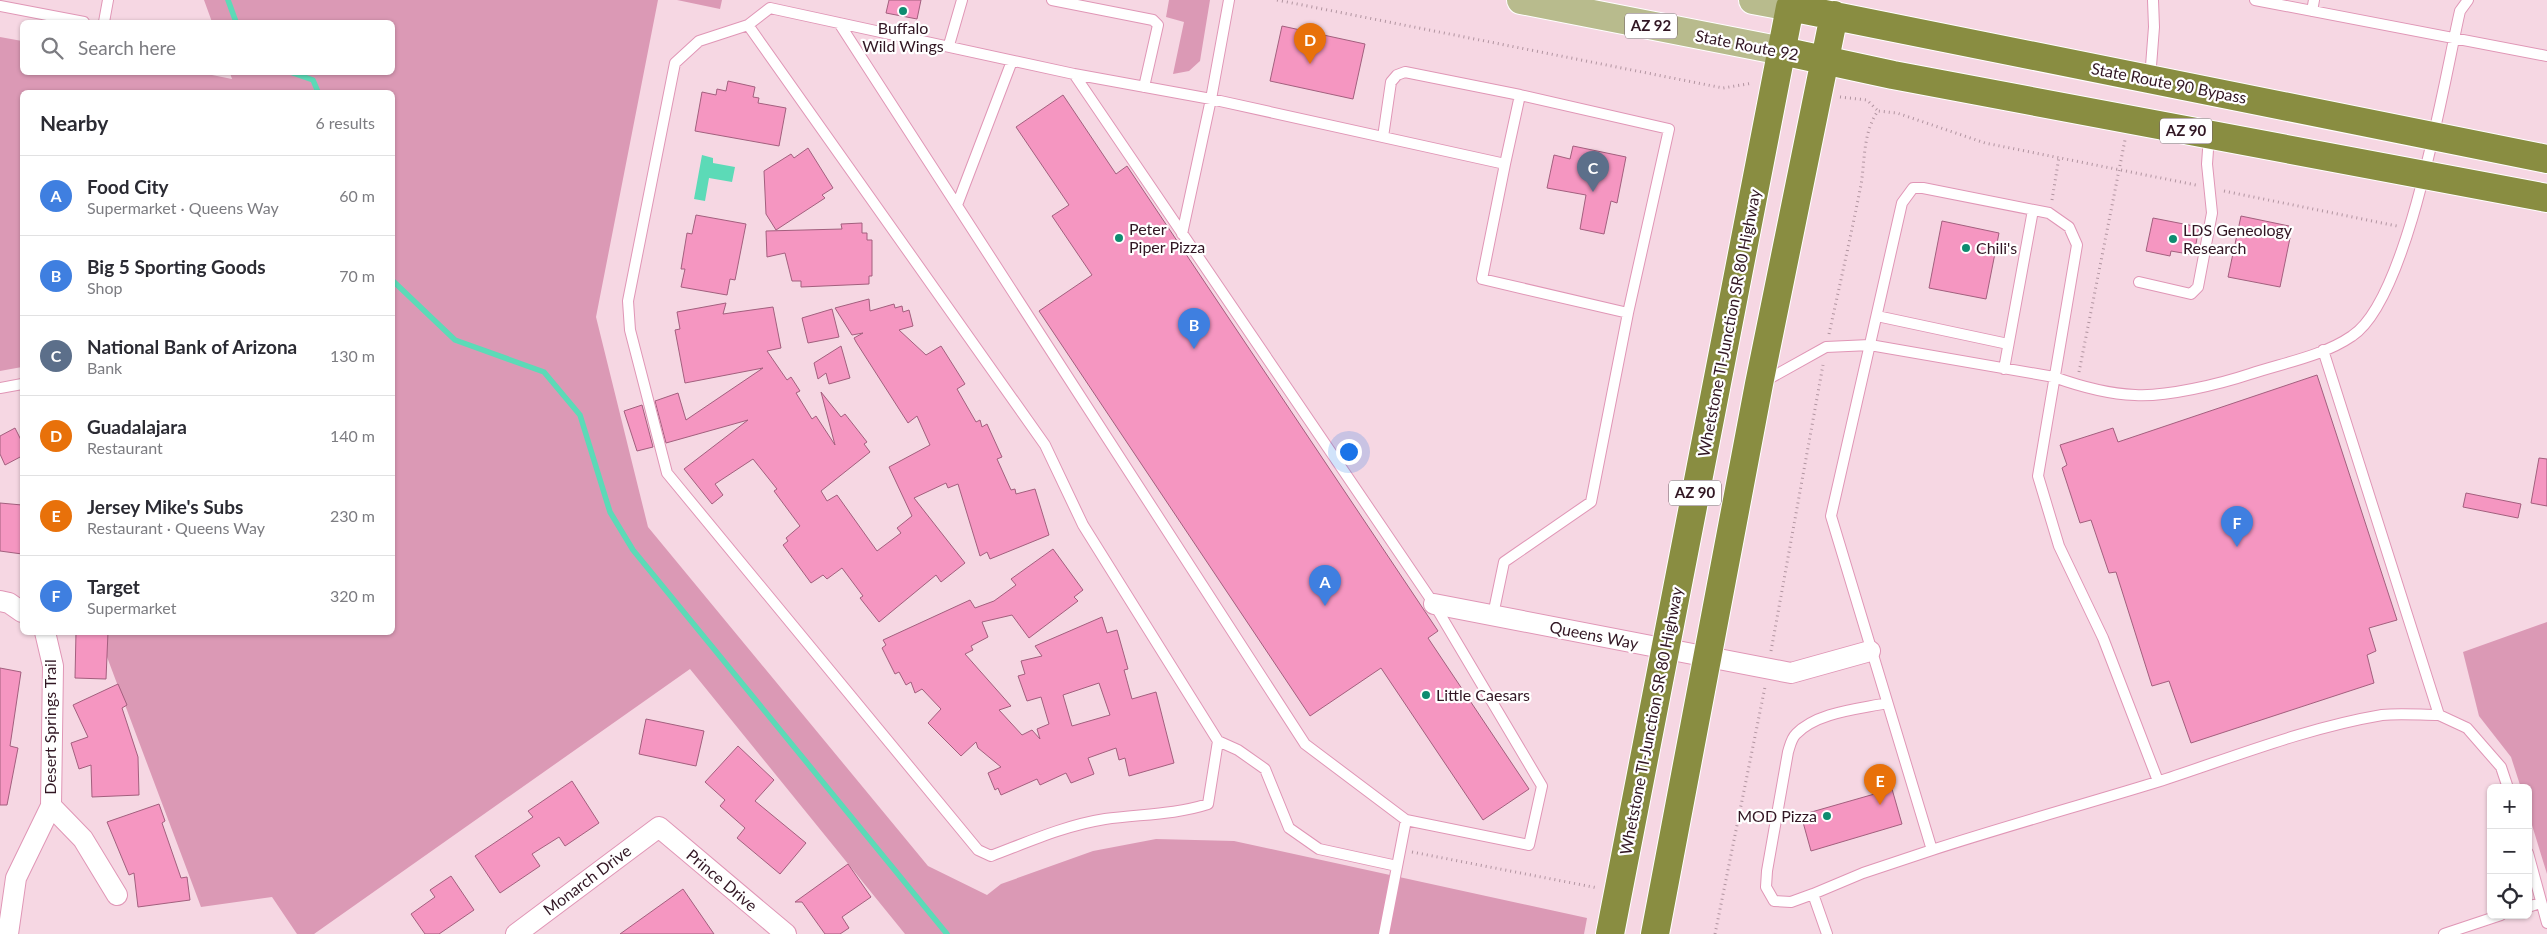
<!DOCTYPE html>
<meta charset="utf-8">
<style>
body{margin:0;font-family:Lato,sans-serif;background:#f2f2f3;color:#2b2b33}
.controls{position:absolute;right:15px;bottom:15px;display:grid;overflow:hidden;border-radius:8px;box-shadow:0 1px 4px #0004}
.controls button{width:45px;height:45px;display:grid;place-items:center;padding:0;border:0;border-bottom:1px solid #e1e1e2;background:#fff;color:#2b2b33;font:25px sans-serif}
.you{position:absolute;left:1348px;top:451px;width:18px;height:18px;margin:-12px;border:4px solid #fff;border-radius:50%;background:#1a73e8;box-shadow:0 0 0 8px #1a73e833}
.badge{display:grid;place-items:center;width:32px;height:32px;border-radius:50%;background:#2563eb;color:#fff;font-size:16px;font-weight:700}
.pin{position:absolute;translate:-50% -41px;filter:drop-shadow(0 1px 2px #0008)}
.pin::after{content:'';position:absolute;top:26px;width:18px;height:15px;background:inherit;clip-path:polygon(0 0,100% 0,50% 100%)}
.list{margin:0;padding:0;list-style:none}
h2{display:flex;justify-content:space-between;align-items:center;height:65px;margin:0;padding:0 20px;font-size:21px}
h2 small{font-size:16px;font-weight:400;color:#7c7c81}
.list li{display:grid;grid-template-columns:32px 1fr auto;gap:15px;align-items:center;box-sizing:border-box;height:80px;padding:0 20px;border-top:1px solid #e1e1e2}
.list b{display:block;font-size:19px;white-space:nowrap}
.list p{margin:0;font-size:16px;white-space:nowrap;color:#7c7c81}
.list em{font-size:16px;font-style:normal;color:#7c7c81}
.icon{flex:none;width:28px;height:28px;fill:none;stroke:currentColor;stroke-width:2;stroke-linecap:round;stroke-linejoin:round}
.map{position:relative;flex:none;width:2547px;height:934px;overflow:hidden}
.search{position:absolute;background:#fff;box-shadow:0 1px 4px #0004;left:20px;top:20px;width:375px;height:55px;display:flex;align-items:center;gap:12px;box-sizing:border-box;padding:0 18px;border-radius:8px;color:#7c7c81;font-size:19px}
.panel{position:absolute;background:#fff;box-shadow:0 1px 4px #0004;left:20px;top:90px;width:375px;height:545px;border-radius:8px}
.map>svg:first-child{display:block}
.green{fill:#db99b5}
.water{fill:#5cdab7}
.lines{fill:none;stroke-linecap:round;stroke-linejoin:round}
.stream{stroke:#5cdab7;stroke-width:5.5}
.building{fill:#f596c1;stroke:#a35f7e;fill-rule:evenodd}
.lane-casing{stroke:#e096b6;stroke-width:12}
.street-casing{stroke:#e096b6;stroke-width:22}
.primary-casing{stroke:#fff;stroke-width:30}
.highway-casing{stroke:#fff;stroke-width:30}
.path{stroke:#b194a0;stroke-width:3;stroke-dasharray:1 4;stroke-linecap:butt}
.lane{stroke:#fff;stroke-width:10}
.street{stroke:#fff;stroke-width:20}
.primary{stroke:#b8bb8d;stroke-width:28}
.highway{stroke:#898d41;stroke-width:28}
.poi-dot{fill:#0e8c70;stroke:#fff;stroke-width:2}
.labels{text-anchor:middle;stroke-width:4.5;stroke-linejoin:round;paint-order:stroke}
.shield{fill:#fff;stroke:#6f5c65;stroke-width:1}
.shield-label{font-size:15px;font-weight:bold;fill:#311623}
.poi-label{font-size:16px;fill:#311623;stroke:#fff;text-anchor:start}
.street-label{font-size:16px;fill:#311623;stroke:#fff}
</style>
<div class="map">
<svg width="2547" height="934" viewBox="0 0 2547 934">
<rect width="100%" height="100%" fill="#f6d7e3"/>
<path class="green" d="M204 0H658L596 317 648 527 928 866 987 895 1001 884 1093 851 1156 839 1234 841 1587 918 1584 934H905L690 669 314 934H297L272 897 201 907 98 633 392 632V92H22V367L0 371V37L22 41V72H197L232 79 230 73 392 72V22H212Z
M677 0H722L720 9Z
M1169 0H1210L1200 61 1189 71 1173 74 1184 22 1166 17Z
M2547 622V874L2528 812V788H2521L2511 757 2479 716 2463 652Z"/>
<path class="water" d="M702 155 713 158V163L735 167 732 182 709 178 705 201 694 199Z"/>
<g class="lines">
<path class="stream" d="M228 0 236 22
M290 72 313 80 318 92
M392 280 455 340 544 372 580 415 610 512 633 550 947 934"/>
</g>
<path class="building" d="M889 0H921L917 19 886 13Z
M1282 26 1365 44 1353 99 1270 81Z
M728 81 755 87 753 97 759 98 758 103 786 108 779 146 695 131 702 92 716 95 717 89 726 91Z
M1063 95 1116 174 1127 166 1438 631 1428 638 1529 789 1483 820 1381 668 1310 716 1039 311 1092 275 1052 216 1069 205 1016 127Z
M1573 146 1626 157 1617 203 1611 201 1604 234 1580 229 1586 195 1547 188 1554 155 1570 159Z
M808 148 833 188 822 195 825 198 776 230 766 214 764 171 791 154 794 158Z
M696 215 746 224 735 280 730 279 727 295 681 287 685 269H681L687 233 692 234Z
M2241 216 2289 226 2287 238H2290L2280 287 2228 277Z
M2153 218 2199 227 2194 255 2171 251 2170 256 2146 251Z
M1942 221 1999 233 1986 299 1929 288Z
M862 223V233H867V240H872V276H869V284L801 287V281H792L785 253 767 257 766 231 842 229 841 224Z
M869 299 870 311 894 304 895 308 902 306 903 312 909 310 913 326 899 330 926 355 941 346 965 384 957 389 976 422 980 420 982 427 987 424 1002 457 997 459 1011 490 1015 489 1016 494 1035 489 1049 535 990 559 987 552 980 556 958 484 948 488 946 483 914 498 965 563 941 582 936 575 879 622 860 598 863 596 842 568 827 579 823 575 811 583 783 545 788 541 786 538 800 526 774 491 777 489 753 459 715 484 723 495 712 504 684 469 748 420 666 443 655 401 678 393 686 420 763 368 685 383 675 330 680 329 677 312 726 303 723 314 773 307 781 348 767 351 787 380 791 377 800 391 796 393 812 419 816 416 835 445 821 392 841 417 845 414 867 442 864 444 870 452 821 491 827 501 837 495 877 551 901 533 897 528 912 516 889 467 930 445 917 416 908 423 856 342 854 338 863 333 852 335 835 308Z
M832 309 839 337 808 343 802 318Z
M841 346 850 378 829 384 826 373 818 379 814 363Z
M2317 375 2397 620 2369 628 2376 651 2367 655 2374 683 2191 743 2169 681 2152 686 2116 572 2109 573 2091 520 2080 523 2062 468 2067 465 2060 445 2113 428 2118 442Z
M642 405 653 447 637 451 624 411Z
M15 428 22 442V456L5 465 0 454V436Z
M2539 458 2547 459V506L2531 503Z
M2466 493 2521 504 2518 518 2463 507Z
M0 503 22 505V554L0 551Z
M1053 549 1083 590 1074 597 1078 601 1029 638 1012 615 982 622 988 637 971 646 973 650 965 654 1011 706 999 710 1022 735 1032 730 1040 739 1037 729 1049 724 1041 697 1027 701 1018 676 1025 674 1021 661 1042 656 1035 646 1102 617 1107 633 1117 630 1128 669 1124 670 1132 699 1156 692 1174 763 1129 776 1125 758 1119 760 1116 748 1088 758 1094 774 1071 783 1066 773 1040 785 1037 779 1001 795 998 788 995 790 988 773 1001 767 978 748 976 742 961 756 928 723 941 709 922 689 915 693 911 682 906 685 899 672 895 674 882 648 886 645 883 640 970 600 975 608 994 601 1016 585 1011 579ZM1099 683 1110 715 1072 726 1063 695Z
M76 632H108L106 679 75 678Z
M0 668 21 672 10 746 18 748 7 805H0Z
M118 684 127 705 122 708 138 757 139 795 92 797 91 765 79 769 71 743 88 737 73 705Z
M646 719 704 731 696 766 639 754Z
M738 746 774 780 755 801 806 843 780 874 737 838 745 828 720 806 725 800 705 782Z
M572 781 599 823 565 846 559 837 532 854 540 866 500 893 475 856 533 817 528 811Z
M1892 789 1902 824 1811 851 1801 815Z
M159 804 165 821 162 823 181 878 187 877 190 900 138 907 134 873 129 875 107 822Z
M848 864 871 897 842 917 849 928 840 934H825L802 902H795Z
M451 876 474 910 439 934H425L411 914 435 897 430 890Z
M683 889 714 934H620Z"/>
<g class="lines">
<defs>
<path id="lane" d="M1052 0 1153 20 1158 25 1144 87
M2255 0 2547 56
M0 6 84 22
M2312 11 2314 0
M104 22 108 0
M839 23 1305 744 1406 820
M748 25 1045 445 1083 525 1218 741 1208 804C1174 815 1140 814 1105 819 1066 825 1028 842 991 856L978 850 667 473 630 330 628 301 675 63 699 41 748 25 770 8 1074 74 1434 604 1542 786 1529 845 1406 820 1384 934
M949 45 962 0
M1074 74 1211 99 1505 164 1482 279 1628 313
M2150 79 2154 27 2153 0
M1383 137 1391 82 1397 75 1405 72 1520 95
M957 205 1012 61
M1182 234 1211 99 1229 0
M2139 282 2191 294 2198 287 2212 213 2207 164 2209 136
M1877 316 2008 344
M2004 369 2033 210
M1765 381 1826 347 1870 345 2054 377C2079 386 2108 394 2135 395 2166 397 2220 384 2250 374 2283 363 2323 356 2352 336 2409 299 2444 80 2460 11L2468 0
M0 388 22 384
M1493 615 1504 562 1591 502 1628 313 1669 129 1520 95 1505 164
M2439 715 2467 728 2501 767 2508 788
M1218 741 1238 750 1265 769 1289 828 1319 849 1397 866
M2158 781 2103 638 2059 546 2038 476 2077 245 2069 227 2049 213 1923 188H1913L1902 203 1831 516 1932 850C2006 826 2082 805 2157 782 2231 758 2305 728 2382 715 2400 713 2421 715 2439 715L2323 350
M2528 853 2547 923
M1813 894 1791 902 1774 901 1766 887 1767 871 1788 752C1790 746 1791 739 1796 734 1817 712 1859 709 1887 703
M2528 907 2540 903
M1827 934 1813 894 1863 873 1932 850
M2444 934 2501 915"/>
<path id="street" d="M0 601 9 603 22 612
M1434 604 1791 673 1870 651
M51 806 83 839 117 895
M8 934 16 878 51 806 53 666 45 632
M516 934 659 827 786 934"/>
<path id="primary" d="M1521 0 1782 51
M1753 0 1790 7"/>
<path id="highway" d="M1782 51 1893 75 2547 198
M1610 934 1790 7 2547 159
M1655 934 1759 384 1834 15"/>
</defs>
<use href="#lane" class="lane-casing"/>
<use href="#street" class="street-casing"/>
<use href="#primary" class="primary-casing"/>
<use href="#highway" class="highway-casing"/>
<path class="path" d="M1277 0 1723 88 1753 83
M1840 97 1867 100 1878 111
M2224 191 2397 226
M2052 200 2059 157
M1829 334C1840 284 1851 235 1861 185 1865 160 1863 132 1878 111L1897 113 1985 143 2196 185
M2079 372 2125 140
M1771 651 1823 365
M1412 852 1598 888
M1715 934 1765 687"/>
<use href="#lane" class="lane"/>
<use href="#street" class="street"/>
<use href="#primary" class="primary"/>
<use href="#highway" class="highway"/>
</g>
<g class="poi-dot">
<circle cx="903" cy="11" r="5"/>
<circle cx="1119" cy="238" r="5"/>
<circle cx="2173" cy="239" r="5"/>
<circle cx="1966" cy="248" r="5"/>
<circle cx="1426" cy="695" r="5"/>
<circle cx="1827" cy="816" r="5"/>
</g>
<g class="labels">
<g class="shield">
<rect x="1625" y="13.5" width="52" height="25" rx="4"/>
<rect x="2160" y="118.5" width="52" height="25" rx="4"/>
<rect x="1669" y="480.5" width="52" height="25" rx="4"/>
</g>
<g class="shield-label">
<text x="1651" y="31">AZ 92</text>
<text x="2186" y="136">AZ 90</text>
<text x="1695" y="498">AZ 90</text>
</g>
<g class="poi-label">
<text x="903" y="34" text-anchor="middle">Buffalo<tspan x="903" dy="18">Wild Wings</tspan></text>
<text x="1129" y="235">Peter<tspan x="1129" dy="18">Piper Pizza</tspan></text>
<text x="2183" y="236">LDS Geneology<tspan x="2183" dy="18">Research</tspan></text>
<text x="1976" y="254">Chili's</text>
<text x="1436" y="701">Little Caesars</text>
<text x="1817" y="822" text-anchor="end">MOD Pizza</text>
</g>
<g class="street-label">
<text transform="translate(1747 45) rotate(11)" y="6">State Route 92</text>
<text transform="translate(2169 83) rotate(11)" y="6">State Route 90 Bypass</text>
<text transform="translate(1729 323) rotate(-79)" y="6">Whetstone TI-Junction SR 80 Highway</text>
<text transform="translate(1594 635) rotate(11)" y="6">Queens Way</text>
<text transform="translate(1651 721) rotate(-79)" y="6">Whetstone TI-Junction SR 80 Highway</text>
<text transform="translate(50 727) rotate(-90)" y="6">Desert Springs Trail</text>
<text transform="translate(587 880) rotate(-37)" y="6">Monarch Drive</text>
<text transform="translate(722 880) rotate(40)" y="6">Prince Drive</text>
</g>
</g>
</svg>
<div class="controls">
<button>+</button>
<button>−</button>
<button><svg class="icon" aria-label="locate" viewBox="0 0 24 24"><circle cx="12" cy="12" r="6"/><path d="M12 2v4M12 18v4M2 12h4M18 12h4"/></svg></button>
</div>
<div class="you"></div>
<div class="pin badge" style="left:1325px;top:606px;background:#3f7fe0">A</div>
<div class="pin badge" style="left:1194px;top:349px;background:#3f7fe0">B</div>
<div class="pin badge" style="left:1593px;top:192px;background:#5c6f8a">C</div>
<div class="pin badge" style="left:1310px;top:64px;background:#e8710a">D</div>
<div class="pin badge" style="left:1880px;top:805px;background:#e8710a">E</div>
<div class="pin badge" style="left:2237px;top:547px;background:#3f7fe0">F</div>
<div class="search"><svg class="icon" aria-label="search" viewBox="0 0 24 24"><circle cx="10" cy="10" r="6"/><path d="M15 15l6 6"/></svg>Search here</div>
<section class="panel">
<h2>Nearby<small>6 results</small></h2>
<ul class="list">
<li><span class="badge" style="background:#3f7fe0">A</span><div><b>Food City</b><p>Supermarket · Queens Way</p></div><em>60 m</em></li>
<li><span class="badge" style="background:#3f7fe0">B</span><div><b>Big 5 Sporting Goods</b><p>Shop</p></div><em>70 m</em></li>
<li><span class="badge" style="background:#5c6f8a">C</span><div><b>National Bank of Arizona</b><p>Bank</p></div><em>130 m</em></li>
<li><span class="badge" style="background:#e8710a">D</span><div><b>Guadalajara</b><p>Restaurant</p></div><em>140 m</em></li>
<li><span class="badge" style="background:#e8710a">E</span><div><b>Jersey Mike's Subs</b><p>Restaurant · Queens Way</p></div><em>230 m</em></li>
<li><span class="badge" style="background:#3f7fe0">F</span><div><b>Target</b><p>Supermarket</p></div><em>320 m</em></li>
</ul>
</section>
</div>
